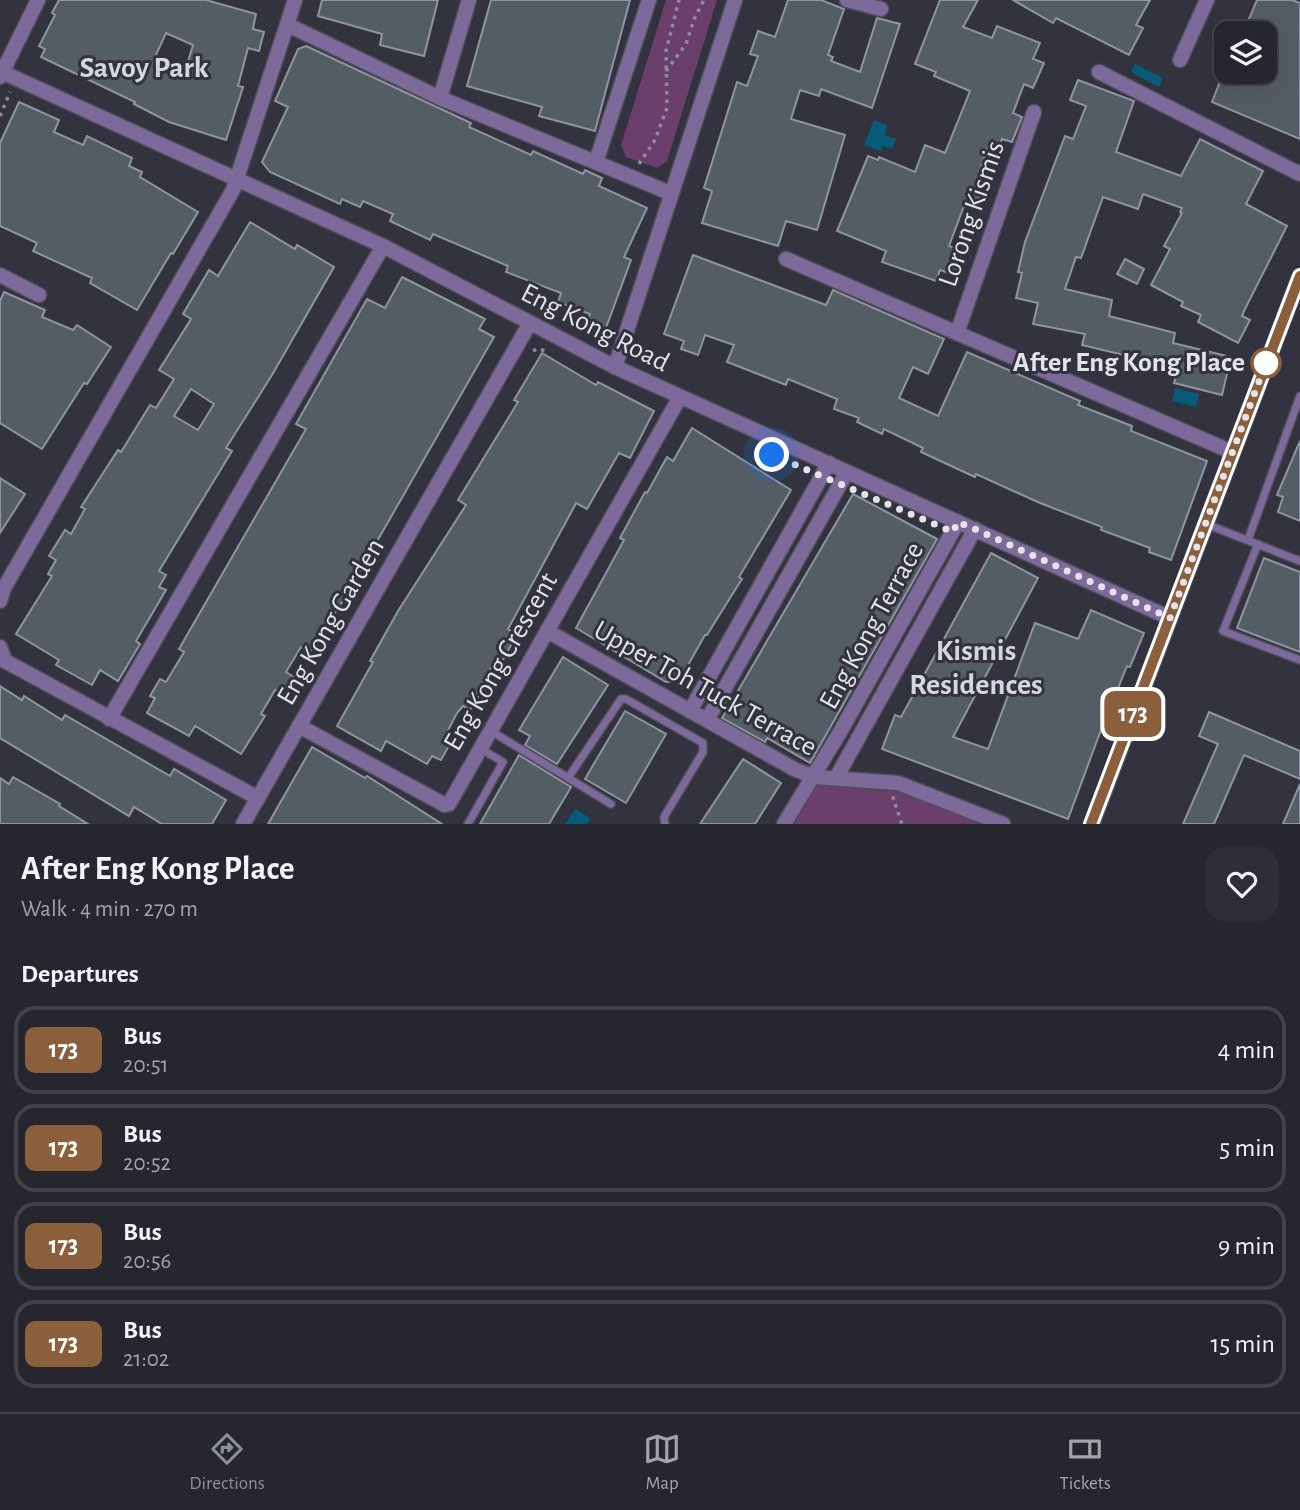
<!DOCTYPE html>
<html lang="en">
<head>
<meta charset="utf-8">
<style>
	body { margin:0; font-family:"Alegreya Sans",sans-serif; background:#2e2e36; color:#f1f3f6; height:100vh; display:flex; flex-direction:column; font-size:26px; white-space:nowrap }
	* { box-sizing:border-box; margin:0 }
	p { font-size:23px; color:#a4a5aa }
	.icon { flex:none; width:38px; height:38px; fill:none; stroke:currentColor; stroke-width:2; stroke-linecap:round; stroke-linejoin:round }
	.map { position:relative; height:824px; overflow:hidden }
	.side { display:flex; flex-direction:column; background:#26262e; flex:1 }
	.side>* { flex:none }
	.badge { padding:0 14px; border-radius:10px; font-size:24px; line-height:46px }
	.tools { position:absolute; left:1214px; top:21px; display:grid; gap:14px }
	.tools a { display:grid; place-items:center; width:63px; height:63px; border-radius:14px; background:#26262e; box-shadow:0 7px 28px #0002,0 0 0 2px #42434a; font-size:35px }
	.you { position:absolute; width:35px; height:35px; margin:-18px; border:5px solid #fff; border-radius:50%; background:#1a73e8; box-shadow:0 0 0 10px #1a73e833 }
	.map>.badge { position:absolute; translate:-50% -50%; box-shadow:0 0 0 4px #fff }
	h2 { padding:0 21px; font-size:26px; line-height:63px }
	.round { display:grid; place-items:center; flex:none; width:74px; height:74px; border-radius:21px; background:#2e2e36 }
	.summary { display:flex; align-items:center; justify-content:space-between; height:119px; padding:0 21px }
	h1 { font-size:33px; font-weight:700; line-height:52px }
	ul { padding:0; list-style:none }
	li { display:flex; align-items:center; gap:21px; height:88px; margin:0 14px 10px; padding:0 7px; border:4px solid #42434a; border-radius:21px }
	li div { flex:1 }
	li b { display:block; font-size:26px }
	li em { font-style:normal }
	li .badge { min-width:77px; font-weight:700; text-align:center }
	.menu { display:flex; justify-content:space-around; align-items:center; height:98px; border-top:2px solid #42434a; background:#26262e; font-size:19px; color:#a4a5aa }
	.menu a { display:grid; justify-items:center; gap:4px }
	.menu .on { color:#8c9099 }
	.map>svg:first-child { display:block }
	.green { fill:#6a3f6c }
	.water { fill:#075b7a }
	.building { fill:#545c66; stroke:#8d95a1; stroke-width:2; fill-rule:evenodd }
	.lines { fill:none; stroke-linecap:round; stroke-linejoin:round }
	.service-casing { stroke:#4e4f5a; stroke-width:10 }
	.minor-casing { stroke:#4e4f5a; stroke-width:17 }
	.path { stroke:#8c8d96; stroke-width:3.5; stroke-dasharray:3.5 5; stroke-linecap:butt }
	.service { stroke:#7d6a9b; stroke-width:7 }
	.minor { stroke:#7d6a9b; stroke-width:14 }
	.line-casing { stroke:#fff; stroke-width:16 }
	.line { stroke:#8b5e3c; stroke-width:10 }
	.walk { stroke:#e3e4eb; stroke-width:7; stroke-dasharray:0 12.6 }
	.stop-dot { fill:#fff; stroke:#8b5e3c; stroke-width:3.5 }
	.labels { text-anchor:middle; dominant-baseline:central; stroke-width:6; stroke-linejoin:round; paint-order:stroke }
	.street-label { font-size:28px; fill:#e3e4eb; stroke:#32333e }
	.stop-label { font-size:28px; font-weight:bold; fill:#e3e4eb; stroke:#32333e; text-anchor:end }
	.neighbourhood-label { font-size:30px; font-weight:bold; fill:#d4d6e4; stroke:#32333e }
</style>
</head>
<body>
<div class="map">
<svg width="1300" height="824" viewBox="0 0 1300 824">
	<rect width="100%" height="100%" fill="#32333e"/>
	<g class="green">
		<path d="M666,0H717L667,161L657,168L626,157L621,145Z"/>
		<path d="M813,777L891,783L1000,824H783Z"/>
	</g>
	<g class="water">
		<path d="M1135,64L1163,78L1159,87L1131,72Z"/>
		<path d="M874,120L887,125L884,135L896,139L892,149L883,146L881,151L864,145Z"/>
		<path d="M1175,388L1199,394L1196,407L1172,401Z"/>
		<path d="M575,809L590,818L587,824H565Z"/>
	</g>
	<g class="building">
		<path d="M59,0H206L256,14L253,29L264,32L259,51L248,48L238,86L243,87L226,140L169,122L134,104L135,102L41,57L45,49L39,46L55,15L52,13ZM166,33L193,45L185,71L155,57Z"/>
		<path d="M322,0H438L424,56L380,45L382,34L318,16Z"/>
		<path d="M491,0H630L595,131L539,116L542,107L467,86Z"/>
		<path d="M788,0H821L844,9L828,55L833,57L831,61L860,72L877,18L900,24L872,108L821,89L819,96L800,90L791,119L845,135L817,230L786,221L778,246L702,223L712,191L704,188L737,82L747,86L758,56L750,54L758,31L775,37Z"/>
		<path d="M940,0H978L963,27L992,38L997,26L1040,43L1033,59L1044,63L1033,88L1024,84L1013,113L1022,117L1012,142L1002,139L998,150L988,146L979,172L987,175L974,209L964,206L949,246L963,251L955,275L940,270L936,281L882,262L886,251L837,231L868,156L878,160L879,157L915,172L925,145L945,153L970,91L934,76L936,72L915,64Z"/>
		<path d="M1013,0H1150L1136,25L1143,28L1129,55L1056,18L1053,23Z"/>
		<path d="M1257,0H1292L1300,3V139L1212,102L1226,66L1227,72H1265V33H1243Z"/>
		<path d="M306,46L471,123L469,127L531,155L533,151L583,174L585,170L602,178L599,186L647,208L624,257L631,260L603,336L584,328L590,314L558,302L561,293L506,272L508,266L433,234L430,240L390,221L393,214L363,201L360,207L342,199L340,204L270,172L262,162L288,107L275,101L298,49Z"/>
		<path d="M1078,80L1134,101L1116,152L1181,176L1200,139L1263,171L1246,204L1287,226L1245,309L1242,316L1250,320L1238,343L1198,322L1201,315L1181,306L1183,302L1151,285L1170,249L1164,246L1182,213L1180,212L1182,208L1143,194L1138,209L1103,197L1081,258L1076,257L1065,289L1112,300L1109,316L1175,333L1173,343L1231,357L1222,395L1174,383L1178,368L1082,345L1085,334L1033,324L1038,303L1016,298L1022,273L1018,272L1025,242L1065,136L1073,139L1086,106L1070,100Z"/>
		<path d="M19,102L59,120L54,132L83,145L87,136L132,158L129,166L142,172L140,177L198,212L173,254L171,253L137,310L90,283L92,278L33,251L37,243L0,226V143Z"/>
		<path d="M250,222L295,249L297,245L334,267L272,375L226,448L232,451L159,571L166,575L159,587L166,590L136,641L140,644L118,681L100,670L92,685L56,665L59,660L16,634L52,576L48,574L56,560L49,556L65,530L71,534L85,509L81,507L118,450L121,452L150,405L156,408L174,379L159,370L191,319L183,314L209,270L218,276ZM191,389L214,404L198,430L174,416Z"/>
		<path d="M693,255L826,305L833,290L944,339L928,374L913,367L899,398L938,416L967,352L1080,401L1078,405L1132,426L1131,431L1207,461L1171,560L1149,552L1150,548L1101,530L1102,527L1040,503L976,474L975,477L921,452L923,448L884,429L882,434L857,422L859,418L834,409L837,399L788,379L786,385L727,362L734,345L705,335L698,355L681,349L684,341L664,334Z"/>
		<path d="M1125,259L1144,269L1137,284L1117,274Z"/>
		<path d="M402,277L485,319L479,329L494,337L344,599L310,652L301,647L286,672L297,679L286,697L275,690L261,714L265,716L241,754L195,726L189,736L147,713L155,698L150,696L160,679L166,682L184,652L179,649L306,429L296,424L367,299L385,308Z"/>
		<path d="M4,292L45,310L42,317L73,330L77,325L111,347L87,384L84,383L42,449L0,423V301Z"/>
		<path d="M542,353L596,385L598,382L654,411L630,458L619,453L587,509L576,503L574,507L508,629L511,631L506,639L512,643L502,662L496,659L475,696L478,697L470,710L463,706L457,713L444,738L451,742L441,760L432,756L427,764L386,741L381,751L337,726L373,662L370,661L398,611L466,505L458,500L518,402L514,400Z"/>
		<path d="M692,428L791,490L739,577L742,579L730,598L707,635H705L679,681L666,682L576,628L624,540L620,538L645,492L647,493L667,457L673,461Z"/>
		<path d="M1300,441V521L1278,512L1283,497L1277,495Z"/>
		<path d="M0,478L25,494L0,533Z"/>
		<path d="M853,494L937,539L810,763L767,738L765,742L722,718Z"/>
		<path d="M991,553L1038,578L953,737L988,749L1035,623L1078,639L1091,610L1144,633L1130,667L1127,666L1098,738L1068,819L882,749L895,715L901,717Z"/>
		<path d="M1264,558L1300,572V652L1237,628Z"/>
		<path d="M563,657L608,685L557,764L525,745L530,736L519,730Z"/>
		<path d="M0,686L22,700L24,696L62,720L65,715L170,776L174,769L226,800L212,824H162L134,807L129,816L0,738Z"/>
		<path d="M625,711L666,734L626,803L585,779Z"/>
		<path d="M1209,712L1300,751V779L1244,755L1214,824H1183L1218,744L1199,736Z"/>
		<path d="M312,747L365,778L367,776L442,824H268Z"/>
		<path d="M519,755L571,787L549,824H480Z"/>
		<path d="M743,759L781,783L755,824H700Z"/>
		<path d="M13,777L60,804L59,806L88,824H0V778L9,784Z"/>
		<path d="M1300,784V824H1283Z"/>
	</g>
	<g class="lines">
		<g class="service-casing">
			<g id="service">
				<path d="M1206,524L1300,561"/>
				<path d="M1248,540L1300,396"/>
				<path d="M1258,544L1223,631L1300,660"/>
				<path d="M491,731L611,804"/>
				<path d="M568,778L621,699H626L703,743V752L664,817L665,824"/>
				<path d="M468,824L503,762L481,749"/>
			</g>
		</g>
		<g class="minor-casing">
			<g id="minor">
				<path d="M847,0L881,9"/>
				<path d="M288,25L440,98L670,193"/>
				<path d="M1180,60L1207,0"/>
				<path d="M2,72L383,246L615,367L1170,618"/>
				<path d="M1099,72L1300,174"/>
				<path d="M0,77L38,0"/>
				<path d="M440,98L469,0"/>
				<path d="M596,162L649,0"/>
				<path d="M786,259L1232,452"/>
				<path d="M0,275L39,295"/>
				<path d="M957,333L1034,112"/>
				<path d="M615,367L735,0"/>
				<path d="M0,601L4,588L233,190L295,0"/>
				<path d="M547,631L796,770L815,777L898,783L1003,824"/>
				<path d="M0,647L5,661L258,798"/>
				<path d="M690,711L829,463"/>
				<path d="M109,719L383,246"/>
				<path d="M707,720L847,472"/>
				<path d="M299,726L445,805L449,804L680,397"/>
				<path d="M836,778L975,529"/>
				<path d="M243,824L530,323"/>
				<path d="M784,824L840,732L958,522"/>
				<path d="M1092,824L1300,276"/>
			</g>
		</g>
		<g class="path">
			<path d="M666,71L686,44L695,17L704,0"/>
			<path d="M0,116L10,92"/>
			<path d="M639,164L655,140L667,108L666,51L679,0"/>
			<path d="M533,351L537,349L548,351"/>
			<path d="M895,798H893L902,824"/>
		</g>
		<use href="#service" class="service"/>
		<use href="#minor" class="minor"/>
	</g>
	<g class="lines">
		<g class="line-casing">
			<path id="line" d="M1091,824L1300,276"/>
		</g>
		<use href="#line" class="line"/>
		<path class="walk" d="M772,455L953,532L958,522L975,529L1170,618L1266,363"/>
	</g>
	<circle class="stop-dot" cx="1266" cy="363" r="14"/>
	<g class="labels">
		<g class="street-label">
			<text transform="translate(972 214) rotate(-71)">Lorong Kismis</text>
			<text transform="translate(595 328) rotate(27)">Eng Kong Road</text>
			<text transform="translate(331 622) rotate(-60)">Eng Kong Garden</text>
			<text transform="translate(872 626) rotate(-61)">Eng Kong Terrace</text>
			<text transform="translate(501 662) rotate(-60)">Eng Kong Crescent</text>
			<text transform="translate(705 689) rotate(29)">Upper Toh Tuck Terrace</text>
		</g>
		<g class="stop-label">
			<text x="1245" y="363">After Eng Kong Place</text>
		</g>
		<g class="neighbourhood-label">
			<text x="144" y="68">Savoy Park</text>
			<text x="976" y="651">Kismis<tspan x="976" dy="34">Residences</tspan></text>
		</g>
	</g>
</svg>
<div class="tools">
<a><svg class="icon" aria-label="layers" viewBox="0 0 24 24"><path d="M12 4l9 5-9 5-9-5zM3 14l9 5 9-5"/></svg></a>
</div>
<div class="you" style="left:772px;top:455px"></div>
<b class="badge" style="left:1133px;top:714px;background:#8b5e3c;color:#fff">173</b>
</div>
<section class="side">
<div class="summary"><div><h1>After Eng Kong Place</h1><p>Walk · 4 min · 270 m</p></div><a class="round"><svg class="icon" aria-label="heart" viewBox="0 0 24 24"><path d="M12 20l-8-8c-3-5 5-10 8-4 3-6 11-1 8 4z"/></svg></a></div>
<h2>Departures</h2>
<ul>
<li><span class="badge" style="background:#8b5e3c;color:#fff">173</span><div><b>Bus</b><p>20:51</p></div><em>4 min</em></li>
<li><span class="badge" style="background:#8b5e3c;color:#fff">173</span><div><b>Bus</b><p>20:52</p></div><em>5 min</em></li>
<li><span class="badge" style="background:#8b5e3c;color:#fff">173</span><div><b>Bus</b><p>20:56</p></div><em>9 min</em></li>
<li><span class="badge" style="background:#8b5e3c;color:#fff">173</span><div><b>Bus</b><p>21:02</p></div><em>15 min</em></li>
</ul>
</section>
<nav class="menu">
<a class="on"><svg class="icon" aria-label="directions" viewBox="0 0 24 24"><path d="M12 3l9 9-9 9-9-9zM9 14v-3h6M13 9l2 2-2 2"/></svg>Directions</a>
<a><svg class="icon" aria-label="map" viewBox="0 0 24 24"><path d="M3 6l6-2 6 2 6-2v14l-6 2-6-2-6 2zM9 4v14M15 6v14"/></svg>Map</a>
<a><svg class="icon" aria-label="tickets" viewBox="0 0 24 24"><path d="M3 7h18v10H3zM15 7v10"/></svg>Tickets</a>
</nav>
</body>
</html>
